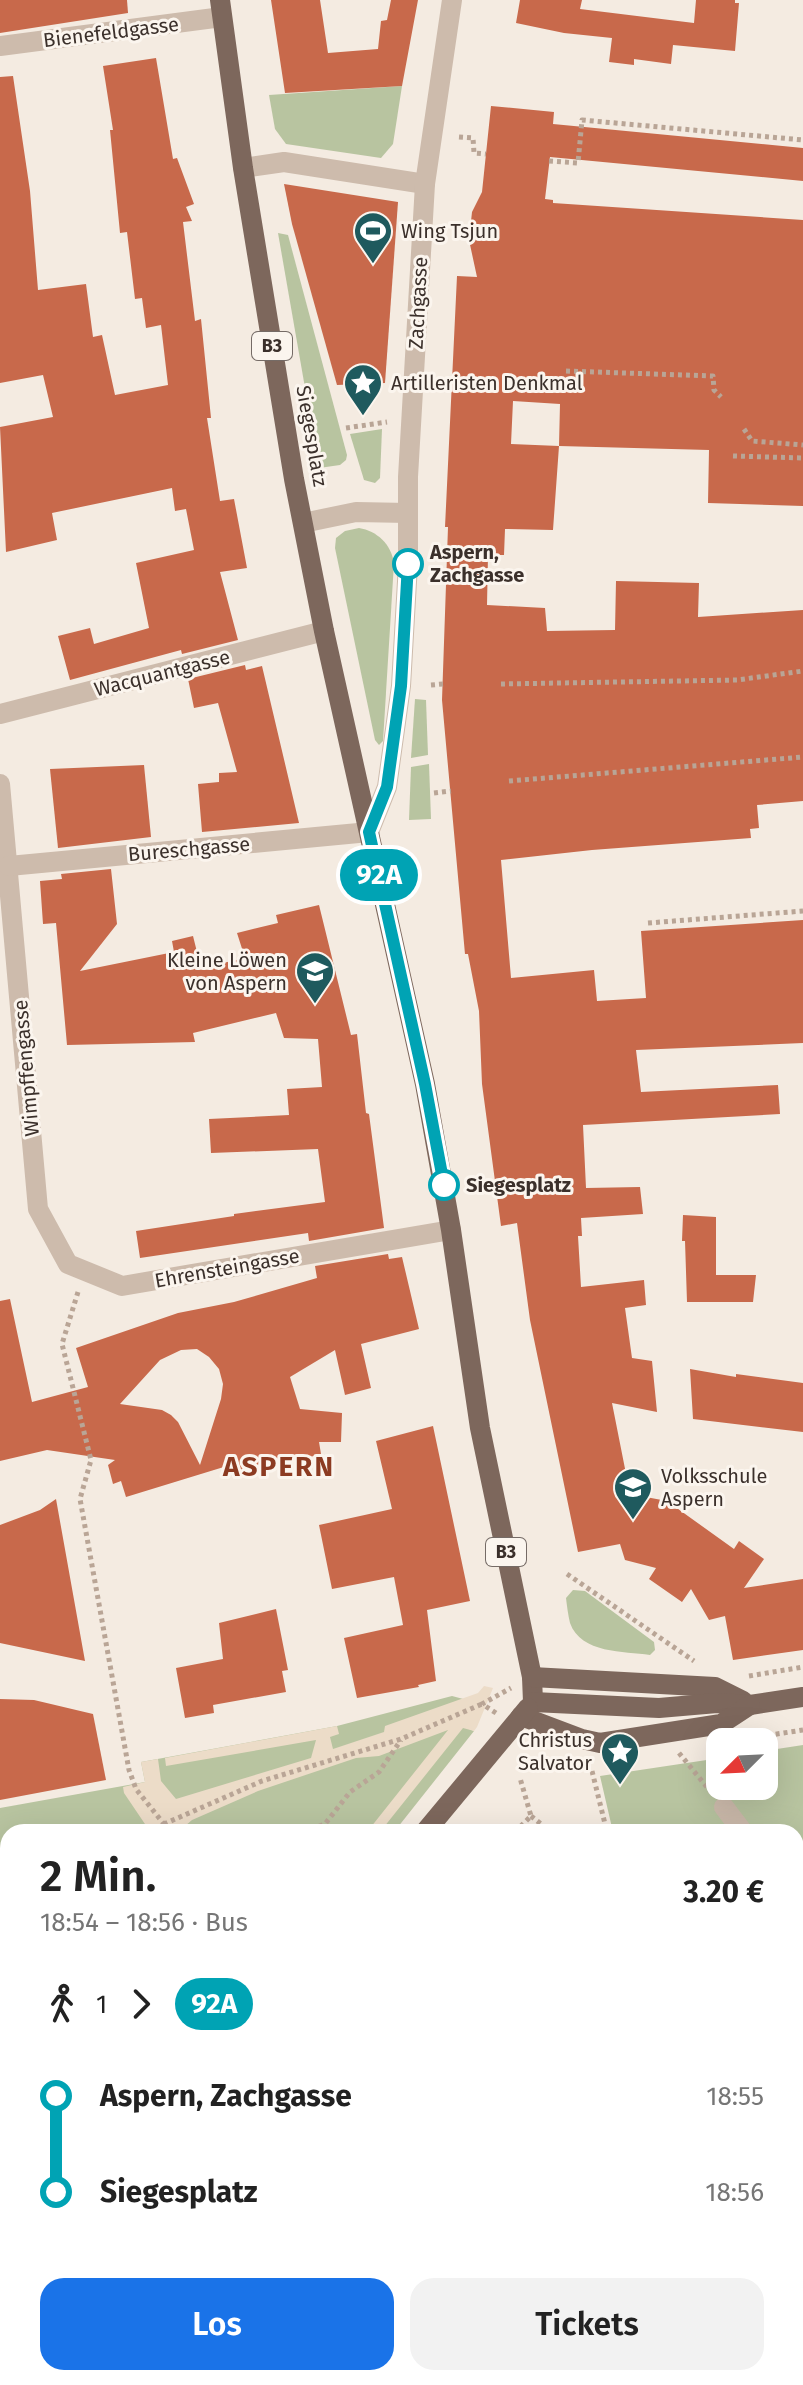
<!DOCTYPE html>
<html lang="de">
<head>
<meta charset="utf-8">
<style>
	body { margin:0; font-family:"Fira Sans",sans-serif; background:#f2f2f2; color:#222; height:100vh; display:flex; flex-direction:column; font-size:30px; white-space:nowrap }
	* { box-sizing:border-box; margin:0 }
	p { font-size:26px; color:#767676 }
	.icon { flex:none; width:44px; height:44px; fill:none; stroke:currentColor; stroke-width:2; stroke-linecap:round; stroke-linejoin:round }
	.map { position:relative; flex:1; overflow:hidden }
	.sheet { position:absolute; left:0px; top:1824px; width:804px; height:562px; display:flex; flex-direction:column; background:#fff; border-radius:24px 24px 0 0; box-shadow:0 8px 32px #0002 }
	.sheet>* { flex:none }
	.badge { padding:0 16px; border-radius:26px; font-size:28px; line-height:52px }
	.needle { width:52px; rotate:246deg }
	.fabs { position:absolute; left:706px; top:1728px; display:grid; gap:16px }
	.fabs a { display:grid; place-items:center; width:72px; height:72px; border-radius:16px; background:#fff; box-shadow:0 8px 32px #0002; font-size:40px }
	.map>.badge { position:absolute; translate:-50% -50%; box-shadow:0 0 0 4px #fff }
	.legs { display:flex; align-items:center; gap:12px; height:88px; padding:0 40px; font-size:26px }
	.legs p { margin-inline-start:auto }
	.summary { display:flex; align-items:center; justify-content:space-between; height:136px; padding:0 40px }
	h1 { font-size:44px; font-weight:600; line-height:60px }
	.button { display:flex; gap:16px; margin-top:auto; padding:16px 40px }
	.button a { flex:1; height:92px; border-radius:24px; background:#1a73e8; color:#fff; font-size:32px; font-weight:600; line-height:92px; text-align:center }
	.button a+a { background:#f2f2f2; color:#222 }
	ul { padding:0 40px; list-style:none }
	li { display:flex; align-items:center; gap:28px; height:96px; font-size:30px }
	li i { display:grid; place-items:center; width:12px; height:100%; margin:0 10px; background:currentColor }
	li i::after { content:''; width:20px; height:20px; margin:-10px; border:6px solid; border-radius:50%; background:#fff }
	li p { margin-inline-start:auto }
	li:first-child i { background:linear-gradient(#0000 50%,currentColor 0) }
	li:last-child i { background:linear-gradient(currentColor 50%,#0000 0) }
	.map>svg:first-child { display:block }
	.green { fill:#b8c4a0 }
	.plaza { fill:#ecdcc8 }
	.building { fill:#c8694b; fill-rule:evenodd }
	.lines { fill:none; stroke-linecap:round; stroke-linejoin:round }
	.path { stroke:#b9a596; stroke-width:5; stroke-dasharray:4 4; stroke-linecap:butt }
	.minor { stroke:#cdbbac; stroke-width:20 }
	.major { stroke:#7d675c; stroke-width:20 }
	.line-1-casing { stroke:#fff; stroke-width:18 }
	.line-1 { stroke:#00a3b4; stroke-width:12 }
	.stop-1-dot { fill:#fff; stroke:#00a3b4; stroke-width:4 }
	.labels { text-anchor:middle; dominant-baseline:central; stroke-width:6; stroke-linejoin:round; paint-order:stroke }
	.shield { fill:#fbf5ee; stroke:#756b66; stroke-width:2 }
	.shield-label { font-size:18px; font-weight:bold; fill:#3b302b }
	.street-label { font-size:20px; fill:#3b302b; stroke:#fbf5ee }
	.poi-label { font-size:20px; fill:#3b302b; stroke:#fbf5ee; text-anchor:start }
	.stop-label { font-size:20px; font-weight:bold; fill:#3b302b; stroke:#fbf5ee; text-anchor:start }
	.district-label { font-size:28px; font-weight:bold; letter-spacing:2px; fill:#8c3b22; stroke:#fbf5ee }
</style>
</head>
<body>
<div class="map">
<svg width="803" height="2385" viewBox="0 0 803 2385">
	<rect width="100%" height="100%" fill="#f4ebe1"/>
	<g class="green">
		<path d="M402,86L393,144L381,158L286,144L275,129L269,95Z"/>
		<path d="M278,233L288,235L347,455L346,460L340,465L319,468Z"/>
		<path d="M382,429L380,478L375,483L364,480L350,434Z"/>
		<path d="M359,528C377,531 391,544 394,563L383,741L379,745L375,740L335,548L336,538L345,531Z"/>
		<path d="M415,699L426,700L428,755L411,758Z"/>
		<path d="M429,764L431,819L409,820L411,767Z"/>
		<path d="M573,1590L585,1591L654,1642L655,1650L650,1655C624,1651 581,1654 570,1623C568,1615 567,1606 566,1598Z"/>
		<path d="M452,1696L482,1704L464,1727L474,1731L394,1832H8V2072L0,2074V1808L145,1782L141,1762L337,1726Z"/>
		<path d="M803,1745V2030L796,2031V1832H613L600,1776L720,1758V1786H764V1751Z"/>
	</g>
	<path class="plaza" d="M484,1686L493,1688L477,1727L474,1731L463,1728L380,1832H367L448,1730L379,1756L356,1758L258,1791L192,1820L178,1832H139L147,1827L124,1793L123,1787L145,1782L141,1762L158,1759L161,1781L176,1799L311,1758L316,1740L166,1766L165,1758L337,1726L339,1734L330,1737L333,1749L384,1732L385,1726L478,1693Z"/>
	<g class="building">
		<path d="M0,0H127L128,13L0,33Z"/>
		<path d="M271,0H320L328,53L378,49L381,21L387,20L391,0H418L402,86L285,93Z"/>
		<path d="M520,0H582L580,9L694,23L696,0H735V3H739L735,51L673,45L671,64L634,59V65L609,62L612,38L564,33L516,23Z"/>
		<path d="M156,58L173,159L177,158L194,204L186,207L192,221L183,222L195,321L201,319L211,418H207L220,501L234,499L247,568L220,572L238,640L182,654L181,650L70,680L58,636L90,628L94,644L149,628L136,563L194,550L186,509L175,511L172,488L52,513L57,540L6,552L0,427L53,417L43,375L0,383V77L13,76L30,191L38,290L86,284L93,337L102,335L115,395L168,385L161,325L146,328L142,298L135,299L127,232L120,233L110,130H113L103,66Z"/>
		<path d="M491,106L554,112L553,124L803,148V181L550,157L545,199L553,200V203L803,220V506L708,503L709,450L559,446L560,404L513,401L511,444L559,446L553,530L505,529L504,555H488L487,605L545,608L547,631L615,630L616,581L699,583L698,617L803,610V801L757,805L759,828L750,829L751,838L592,850L501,860L511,978L594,970L597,1001L646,998L641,931L803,920V1043L636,1050L641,1092L778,1085L780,1114L583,1125L586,1188L640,1187L643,1214L581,1218L582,1236H578L581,1287L644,1280L646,1305L625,1308L632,1358L652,1361L657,1412L612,1403L630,1494L667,1501L734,1549L739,1541L764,1559L744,1588L803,1579V1650L733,1660L725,1616L709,1620L691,1589L682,1602L649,1579L656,1568L625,1560L620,1544L578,1552L530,1320L517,1223L501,1226L482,1084L479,1011L468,954H465L442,700L448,527H445L457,276L477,277L469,240L472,212L482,192Z"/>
		<path d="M284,184L398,202L385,383L337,385L292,224Z"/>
		<path d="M245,665L246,670L262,666L299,823L202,832L198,784L219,782V773L237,772L218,703L194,708L188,679Z"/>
		<path d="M144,765L151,837L58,848L50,769Z"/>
		<path d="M111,869L117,924L80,971L174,952L172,941L193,936L201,968L245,958L237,933L278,923L276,915L319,905L351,1035L357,1034L366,1113L369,1114L384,1228L309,1241L308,1233L140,1258L136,1231L234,1216V1214L325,1202L318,1149L211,1153L209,1119L289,1115L287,1089L322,1087L318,1039L284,1038L276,1013L193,1033L195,1042L67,1045L56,923L43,924L40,881L62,879L61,874Z"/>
		<path d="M683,1215L716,1217V1275H756L753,1302H687L685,1241H682Z"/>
		<path d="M388,1254L389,1259L402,1257L419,1329L361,1344L371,1388L345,1395L335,1350L290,1377L300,1409L342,1413L341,1442H319L321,1454L280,1465L279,1458L229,1474L227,1466L126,1497L121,1481L113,1484L108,1465L115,1460L47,1450L0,1461V1301L10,1299L32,1402L88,1387L76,1348L178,1313L234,1302L317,1278L315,1266ZM197,1349L209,1357L219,1369L223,1384L221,1399L200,1465L178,1422L171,1415L162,1410L120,1404L160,1360L181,1350Z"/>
		<path d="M690,1369L736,1377V1374L803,1383V1432L693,1419Z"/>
		<path d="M433,1426L470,1601L427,1610L436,1681L418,1685L419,1687L357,1698L344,1638L403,1625L394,1577L332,1589L319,1525L392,1509L376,1441Z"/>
		<path d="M56,1499L85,1661L0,1643V1525L40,1510Z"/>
		<path d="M276,1609L288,1670L282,1671L286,1692L213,1705L214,1713L185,1718L176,1668L223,1659L219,1623Z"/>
		<path d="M0,1699L34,1700L93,1714L106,1780L0,1800Z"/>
	</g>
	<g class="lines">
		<g class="path">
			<path d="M459,137L473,138L474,153L486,154"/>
			<path d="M549,161L578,163L582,120L803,140"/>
			<path d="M566,371L713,376L714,390L721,397"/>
			<path d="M346,428L387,422"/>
			<path d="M744,429L752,441L803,445"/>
			<path d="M733,456L803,458"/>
			<path d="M501,684L737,680L803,671"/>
			<path d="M431,685L443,684"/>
			<path d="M509,781L803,757"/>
			<path d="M434,793L451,791"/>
			<path d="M648,923L803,911"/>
			<path d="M78,1292L62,1344L91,1460L80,1499L129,1770L136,1789L164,1824L150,1832"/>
			<path d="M567,1574L694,1661"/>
			<path d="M749,1676L803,1667"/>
			<path d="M496,1713L482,1704L511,1688"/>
			<path d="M744,1739L803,1730"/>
			<path d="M679,1753L711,1792"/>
			<path d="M592,1771L607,1832"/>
			<path d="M531,1816L551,1832"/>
			<path d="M166,1832L164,1824L262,1781L401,1739L482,1704"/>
			<path d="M304,1832L325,1824L350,1792L379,1772L401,1740"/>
			<path d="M515,1832L531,1816L520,1778"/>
			<path d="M0,1903L8,1901"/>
		</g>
		<g class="minor">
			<path d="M0,46L222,17"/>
			<path d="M243,168L284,162L425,184"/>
			<path d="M303,523L356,512L408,513"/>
			<path d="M0,714L324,631"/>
			<path d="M0,784L38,1209L68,1264L122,1286L451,1230"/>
			<path d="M9,866L369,832L387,787L401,686L408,564V477L425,184L452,0"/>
			<path d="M724,1807L743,1832"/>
			<path d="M796,1899L803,1908"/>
			<path d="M0,2102L8,2100"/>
			<path d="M535,2385L536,2378"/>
		</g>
		<g class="major">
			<path d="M220,0L243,168L294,479L324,631L425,1084L451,1230L480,1428L532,1677L533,1702"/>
			<path d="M532,1677L715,1687L743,1701"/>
			<path d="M533,1702L659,1708L717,1703L750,1705L803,1697"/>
			<path d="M521,1716L582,1739L600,1743L721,1724L750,1705"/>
			<path d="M425,1832L528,1708"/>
			<path d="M153,2385L156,2378"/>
		</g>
	</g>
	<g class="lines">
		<g class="line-1-casing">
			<path id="line-1" d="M408,564L401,686L387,787L369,832L425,1084L444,1185"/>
		</g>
		<use href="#line-1" class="line-1"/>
	</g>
	<defs>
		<g id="stadium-pin" transform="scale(2)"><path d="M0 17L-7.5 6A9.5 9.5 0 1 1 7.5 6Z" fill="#1f5a5e" stroke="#fbf5ee"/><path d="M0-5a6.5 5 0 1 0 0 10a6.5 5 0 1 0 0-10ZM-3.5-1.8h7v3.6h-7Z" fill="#fff"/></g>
		<g id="sight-pin" transform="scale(2)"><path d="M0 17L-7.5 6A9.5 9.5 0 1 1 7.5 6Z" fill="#1f5a5e" stroke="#fbf5ee"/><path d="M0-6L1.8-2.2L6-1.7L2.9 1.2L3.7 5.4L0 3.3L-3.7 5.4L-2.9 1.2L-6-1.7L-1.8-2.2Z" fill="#fff"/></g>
		<g id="school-pin" transform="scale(2)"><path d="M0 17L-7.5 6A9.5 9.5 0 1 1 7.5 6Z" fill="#1f5a5e" stroke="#fbf5ee"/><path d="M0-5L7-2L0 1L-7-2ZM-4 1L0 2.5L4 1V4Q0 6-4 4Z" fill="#fff"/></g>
	</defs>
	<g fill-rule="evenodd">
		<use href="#stadium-pin" x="373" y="231"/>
		<use href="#sight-pin" x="363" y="383"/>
		<use href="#school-pin" x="315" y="971"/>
		<use href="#school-pin" x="633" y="1487"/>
		<use href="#sight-pin" x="620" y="1752"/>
	</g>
	<g class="stop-1-dot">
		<circle cx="408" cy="564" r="14"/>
		<circle cx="444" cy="1185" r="14"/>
	</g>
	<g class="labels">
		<g class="shield">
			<rect x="252" y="332" width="40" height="28" rx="6"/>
			<rect x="486" y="1538" width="40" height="28" rx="6"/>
		</g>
		<g class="shield-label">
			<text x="272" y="346">B3</text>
			<text x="506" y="1552">B3</text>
		</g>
		<g class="street-label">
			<text transform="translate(111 32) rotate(-7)">Bienefeldgasse</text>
			<text transform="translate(418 303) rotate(-87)">Zachgasse</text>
			<text transform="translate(312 436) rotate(80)">Siegesplatz</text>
			<text transform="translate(162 673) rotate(-14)">Wacquantgasse</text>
			<text transform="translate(189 849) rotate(-5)">Bureschgasse</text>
			<text transform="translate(26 1068) rotate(-95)">Wimpffengasse</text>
			<text transform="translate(227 1268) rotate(-10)">Ehrensteingasse</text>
		</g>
		<g class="poi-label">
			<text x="401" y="231">Wing Tsjun</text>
			<text x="391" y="383">Artilleristen Denkmal</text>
			<text x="287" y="960" text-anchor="end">Kleine Löwen<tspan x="287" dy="23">von Aspern</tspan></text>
			<text x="661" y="1476">Volksschule<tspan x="661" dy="23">Aspern</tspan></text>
			<text x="592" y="1740" text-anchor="end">Christus<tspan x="592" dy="23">Salvator</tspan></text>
		</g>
		<g class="stop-label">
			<text x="430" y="552">Aspern,<tspan x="430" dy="23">Zachgasse</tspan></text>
			<text x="466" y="1185">Siegesplatz</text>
		</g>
		<g class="district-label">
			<text x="279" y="1466">ASPERN</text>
		</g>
	</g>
</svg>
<div class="fabs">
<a><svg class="needle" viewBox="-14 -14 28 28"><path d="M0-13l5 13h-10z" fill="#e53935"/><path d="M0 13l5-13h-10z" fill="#767676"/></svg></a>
</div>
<b class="badge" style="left:379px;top:875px;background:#00a3b4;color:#fff">92A</b>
<section class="sheet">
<div class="summary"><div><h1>2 Min.</h1><p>18:54 – 18:56 · Bus</p></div><b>3.20 €</b></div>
<div class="legs"><svg class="icon" aria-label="walk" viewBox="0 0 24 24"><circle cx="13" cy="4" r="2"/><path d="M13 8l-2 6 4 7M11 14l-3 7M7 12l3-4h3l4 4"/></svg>1<svg class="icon" aria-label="forward" viewBox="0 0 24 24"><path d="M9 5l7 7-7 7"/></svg><b class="badge" style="background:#00a3b4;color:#fff">92A</b></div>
<ul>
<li><i style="color:#00a3b4"></i><b>Aspern, Zachgasse</b><p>18:55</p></li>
<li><i style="color:#00a3b4"></i><b>Siegesplatz</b><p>18:56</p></li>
</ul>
<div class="button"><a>Los</a><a>Tickets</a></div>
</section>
</div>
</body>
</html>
